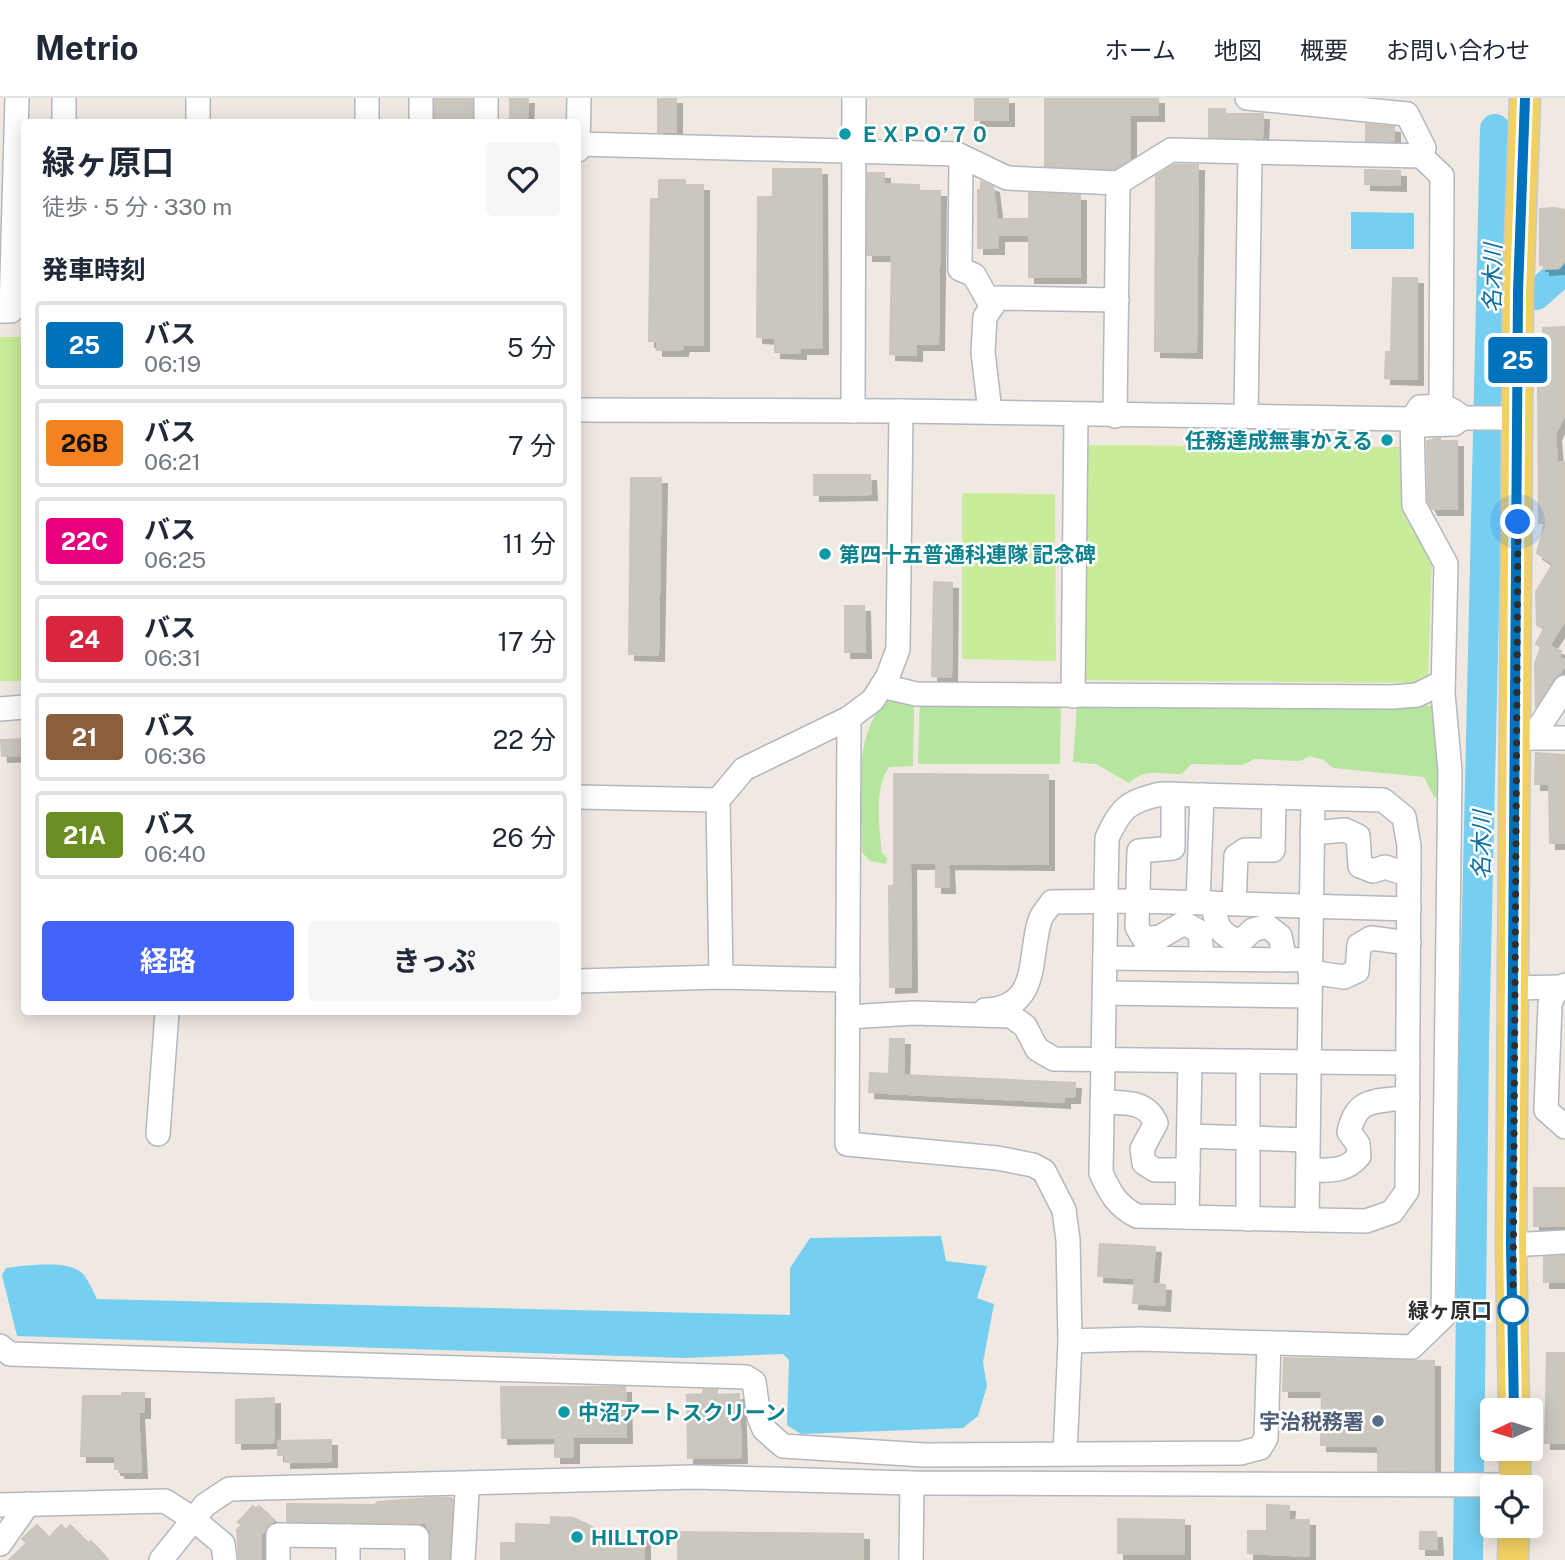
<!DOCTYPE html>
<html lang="ja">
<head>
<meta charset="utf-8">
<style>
	body { margin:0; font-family:"Public Sans","Noto Sans JP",sans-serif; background:#f6f6f7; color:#1f2937; height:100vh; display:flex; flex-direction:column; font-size:26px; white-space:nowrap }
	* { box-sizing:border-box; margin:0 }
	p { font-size:23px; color:#747a83 }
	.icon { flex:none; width:38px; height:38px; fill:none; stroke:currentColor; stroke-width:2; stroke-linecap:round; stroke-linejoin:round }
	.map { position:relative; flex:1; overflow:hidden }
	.sheet { position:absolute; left:21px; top:21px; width:560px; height:896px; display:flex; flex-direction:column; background:#fff; border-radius:7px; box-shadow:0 4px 18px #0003 }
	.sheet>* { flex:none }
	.badge { padding:0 14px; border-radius:5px; font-size:24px; line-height:46px }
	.needle { width:46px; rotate:266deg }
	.buttons { position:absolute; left:1480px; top:1300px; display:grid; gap:14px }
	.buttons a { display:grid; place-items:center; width:63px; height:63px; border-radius:7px; background:#fff; box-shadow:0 4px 18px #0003; font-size:35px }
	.you { position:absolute; width:35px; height:35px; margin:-18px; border:5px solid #fff; border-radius:50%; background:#1a73e8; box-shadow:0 0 0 10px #1a73e833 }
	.map>.badge { position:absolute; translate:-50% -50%; box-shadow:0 0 0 4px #fff }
	h2 { padding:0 21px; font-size:26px; line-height:63px }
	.round { display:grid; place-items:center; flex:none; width:74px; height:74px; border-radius:7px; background:#f6f6f7 }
	.headline { display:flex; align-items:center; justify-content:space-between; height:119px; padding:0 21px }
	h1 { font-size:33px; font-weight:700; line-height:52px }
	.cta { display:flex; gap:14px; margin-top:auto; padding:14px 21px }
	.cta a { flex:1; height:80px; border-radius:7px; background:#4264fb; color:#fff; font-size:28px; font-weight:700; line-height:80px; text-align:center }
	.cta a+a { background:#f6f6f7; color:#1f2937 }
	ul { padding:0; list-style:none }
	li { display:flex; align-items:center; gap:21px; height:88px; margin:0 14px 10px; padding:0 7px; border:4px solid #e0e1e3; border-radius:7px }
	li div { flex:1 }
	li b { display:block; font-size:26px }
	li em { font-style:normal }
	li .badge { min-width:77px; font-weight:700; text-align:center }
	header { display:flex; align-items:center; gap:42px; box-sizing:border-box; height:98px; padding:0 35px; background:#fff; border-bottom:2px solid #e0e1e3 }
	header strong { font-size:33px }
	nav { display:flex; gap:38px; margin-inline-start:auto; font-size:24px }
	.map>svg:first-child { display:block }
	.green { fill:#b6e59e }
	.pitch { fill:#c9ec9a }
	.water { fill:#75cff0 }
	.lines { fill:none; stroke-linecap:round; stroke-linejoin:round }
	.river { stroke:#75cff0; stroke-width:30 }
	.building { fill:#cbc7bf; stroke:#cbc5ba; stroke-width:2; filter:url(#shadow) }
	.minor-casing { stroke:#b4b7c1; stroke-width:26 }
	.major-casing { stroke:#c9c9c9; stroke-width:33 }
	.minor { stroke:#fff; stroke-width:23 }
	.major { stroke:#f2d163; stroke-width:30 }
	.line-casing { stroke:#fff; stroke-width:16 }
	.line { stroke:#0072bc; stroke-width:10 }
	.walk { stroke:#2e2e2e; stroke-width:7; stroke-dasharray:0 12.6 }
	.culture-dot { fill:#0f9aa8; stroke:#fff; stroke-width:2.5 }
	.stop-dot { fill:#fff; stroke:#0072bc; stroke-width:3.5 }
	.service-dot { fill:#5c6f8a; stroke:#fff; stroke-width:2.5 }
	.labels { text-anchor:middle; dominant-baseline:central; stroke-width:5; stroke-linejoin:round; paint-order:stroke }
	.culture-label { font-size:21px; font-weight:bold; fill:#0d838f; stroke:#fff; text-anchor:start }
	.stop-label { font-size:21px; font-weight:bold; fill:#2e2e2e; stroke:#fff; text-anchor:end }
	.service-label { font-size:21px; font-weight:bold; fill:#4e5e75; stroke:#fff; text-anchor:end }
	.water-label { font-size:23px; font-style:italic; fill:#0d6fa3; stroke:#fff }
</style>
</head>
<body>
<header>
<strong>Metrio</strong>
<nav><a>ホーム</a><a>地図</a><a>概要</a><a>お問い合わせ</a></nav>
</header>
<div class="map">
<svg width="1565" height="1462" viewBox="0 0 1565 1462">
	<defs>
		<filter id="shadow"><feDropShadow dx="6" dy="6" stdDeviation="0" flood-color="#0004"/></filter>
	</defs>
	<rect width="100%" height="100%" fill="#efe9e1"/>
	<g class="green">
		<path d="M889,599L914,607L913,668L889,669C874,690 879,729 882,755L887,760L886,766L870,763L862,754C862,703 850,638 889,599Z"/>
		<path d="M920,600L1061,602L1060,666H918Z"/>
		<path d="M1077,606L1438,608L1442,700L1434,699L1424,679L1333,670L1324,662L1310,658L1300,663L1255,661L1242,667L1191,666L1182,676C1160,677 1148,669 1129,685L1096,666L1073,664Z"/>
	</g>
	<g class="pitch">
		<rect x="0" y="239" width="24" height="344"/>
		<path d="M1081,347L1405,349V418L1432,461L1428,585L1080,582Z"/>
		<path d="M962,395L1055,396L1056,563L962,561Z"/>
	</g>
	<g class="water">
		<path d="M1351,114L1414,115V151H1351Z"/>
		<path d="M941,1138L946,1163L987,1168L977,1200L994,1206L983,1264L987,1288L978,1318L963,1330L801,1336L787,1327L789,1262L783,1256L684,1260L17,1238L2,1177L6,1170C24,1168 69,1161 83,1176C89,1183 93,1193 97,1201L790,1217V1170L810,1140Z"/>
	</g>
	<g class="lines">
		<g class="river">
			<path d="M1536,197L1565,171"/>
			<path d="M1468,1462L1474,947L1495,31"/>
		</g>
	</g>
	<g class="building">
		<path d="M435,0H472L471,24H435Z"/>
		<path d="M510,0H528L527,24H510Z"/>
		<rect x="658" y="0" width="18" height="34"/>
		<rect x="975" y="0" width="33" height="22"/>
		<path d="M1045,0H1158V17H1130V61L1114,71L1045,68Z"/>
		<path d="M1209,11H1225V16H1263L1262,40L1209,39Z"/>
		<path d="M1366,26L1394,29V43H1366Z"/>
		<path d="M1174,67H1198L1196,254L1155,253L1156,78Z"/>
		<path d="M773,71H821L822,250H800V255L775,254V240L757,239L758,99H773Z"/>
		<path d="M1365,72L1400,73V87L1365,86Z"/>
		<path d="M868,75H884V86L919,87V93H940L938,246H916V257L890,256L892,157H867Z"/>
		<path d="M659,82H685V87H703V247H683L682,252H657V243H649L651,101H659Z"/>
		<path d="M981,84L993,89L997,121H1029V95L1080,97V179H1029V137H998V150H978V92H981Z"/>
		<path d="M1555,110L1565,112V163L1559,170L1544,171V167H1540V111Z"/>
		<path d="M1393,180H1417V281L1385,280L1386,254H1391Z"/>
		<path d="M1565,229V316L1555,336L1557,364H1564L1565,369V522L1549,548L1561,553L1559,560L1565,562V567L1536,608L1535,566L1541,549L1536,546L1544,531L1537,527L1536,494L1553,466L1537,455L1545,425H1539L1538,285H1543V230Z"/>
		<path d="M1440,340V343H1457V411H1432L1428,403L1427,343Z"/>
		<path d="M814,377H870L871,396L814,397Z"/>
		<path d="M631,380H661L658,557L629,556Z"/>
		<path d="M934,484L952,485L951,579L932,578Z"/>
		<path d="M845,508H864L865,554H845Z"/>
		<path d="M24,641V657L2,658L1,642Z"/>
		<path d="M1536,655L1565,657V745H1550L1549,686H1535Z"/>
		<path d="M894,676L1048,677V766L948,765L949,789H936V765H910L911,888L890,889L889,788H894Z"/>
		<path d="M890,941H904L903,977L1075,985L1074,999H1064V1004L869,994L870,975L889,976Z"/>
		<rect x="1534" y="1090" width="31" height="38"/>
		<path d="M1100,1146L1155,1149L1152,1186L1165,1187L1164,1207L1133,1205L1135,1180L1098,1178Z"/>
		<path d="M1565,1158V1184H1544V1159Z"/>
		<path d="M1547,1255H1565V1345H1545Z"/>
		<path d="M1284,1260L1434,1263V1373H1378V1348L1321,1347L1322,1293H1283Z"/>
		<path d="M501,1289H625L626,1339H573V1359H555V1339L502,1340Z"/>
		<path d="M703,1292H717V1297L739,1296L741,1359L688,1360L687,1297L703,1296Z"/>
		<path d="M122,1295H144V1314H138L141,1374H119L120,1371H115V1358H81L83,1298H122Z"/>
		<path d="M274,1300V1344L236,1345V1302Z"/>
		<path d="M331,1342V1363L285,1364V1357H278V1343Z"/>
		<path d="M429,1400H451L453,1402L449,1462H431V1438L426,1425L287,1423V1406L375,1407L378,1404Z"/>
		<path d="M1267,1407L1289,1408L1288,1422H1309V1458L1248,1455V1433H1267Z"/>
		<path d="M253,1408L256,1411L259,1408L274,1422L261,1436V1462H239L237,1432L242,1427L238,1424Z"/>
		<path d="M551,1419L573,1420L593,1429L614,1450H634L644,1432V1462H501V1445H516V1426L551,1427Z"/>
		<path d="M1118,1421L1184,1422V1456L1118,1455Z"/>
		<path d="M37,1427L49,1440L61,1427L66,1432L70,1427L88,1445L91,1443L107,1462H9L27,1445L22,1441Z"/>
		<path d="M678,1434L863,1436V1462H678Z"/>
		<path d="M1420,1434H1436L1437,1451H1420Z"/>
	</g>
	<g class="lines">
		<g class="minor-casing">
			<g id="minor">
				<path d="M64,0V24"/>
				<path d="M1247,0L1407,16L1424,50L1421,58"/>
				<path d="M198,24V0"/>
				<path d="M367,24V0"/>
				<path d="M421,24V0"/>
				<path d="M486,24V0"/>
				<path d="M578,46L957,56L1007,80L1118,85L1171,52L1421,58L1442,78L1441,309"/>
				<path d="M578,52L579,0"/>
				<path d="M961,58L960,171L974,177L992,209"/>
				<path d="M0,213H11L17,0"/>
				<path d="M578,312L901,313L1412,321L1419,327L1454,326L1462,320H1519"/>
				<path d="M853,313L854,0"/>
				<path d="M990,314L983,254L985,219L997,200L1117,202"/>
				<path d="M1115,318L1118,85"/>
				<path d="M1246,318L1250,54"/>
				<path d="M882,588L916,596L1392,599L1417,597L1443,584"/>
				<path d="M1073,598L1076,317"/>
				<path d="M0,611L24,609"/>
				<path d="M849,620L847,1046L997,1060L1033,1067L1044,1073L1064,1112L1068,1142L1070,1243L1065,1356"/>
				<path d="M1522,640H1565"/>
				<path d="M1532,640L1565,589"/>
				<path d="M1161,696L1383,702L1404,719L1409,748L1407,1093L1392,1114L1366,1123L1137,1118C1117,1108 1110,1095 1101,1075L1107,740C1121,710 1128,703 1161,696Z"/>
				<path d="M1173,696V750L1139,753L1137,829L1144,841L1160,839L1184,825L1200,834L1202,861"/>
				<path d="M578,699L718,702"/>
				<path d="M1312,735L1345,732L1358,738L1360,768L1373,773L1385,769L1409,777"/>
				<path d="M1198,804L1202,697"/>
				<path d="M1213,805C1216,826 1218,838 1241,843L1253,832L1267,828L1280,838L1285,862"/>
				<path d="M1234,805L1236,758L1245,752H1273L1274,699"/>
				<path d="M1105,860L1310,862"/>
				<path d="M1310,874L1344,879L1357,873L1359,847L1371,840L1409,845"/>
				<path d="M721,879L718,702L744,671L849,620L873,602L888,578L898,551L901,313"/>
				<path d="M578,883L721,879L848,882"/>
				<path d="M1565,887L1554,896L1550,906L1546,1012L1565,1029"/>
				<path d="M1514,890L1562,889"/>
				<path d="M1105,895L1310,898"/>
				<path d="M985,912C1041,910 1028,859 1040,822C1042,816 1048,810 1052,804L1137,803L1409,811"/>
				<path d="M848,919L914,915L1011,918L1025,928L1037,951L1054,961L1408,965"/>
				<path d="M1248,963V1121"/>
				<path d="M1102,1004C1125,1005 1146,1002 1156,1025L1142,1051L1144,1065L1155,1072H1188"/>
				<path d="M158,1036L167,914"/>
				<path d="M1189,1038L1308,1042"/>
				<path d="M1308,1072C1328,1072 1345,1075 1359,1058L1358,1046L1349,1034C1357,997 1377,1005 1408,999"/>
				<path d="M1187,1119L1190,963"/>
				<path d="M1307,1122L1313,700"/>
				<path d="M1511,1147L1565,1144"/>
				<path d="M1070,1243L1140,1241L1412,1249L1443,1219L1450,673L1443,595L1446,466L1414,407L1412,321L1420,309C1437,309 1450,306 1462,320"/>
				<path d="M0,1248L10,1256L746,1279L754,1284L759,1319L764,1331L783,1348L924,1357L1241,1355L1260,1350L1266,1340L1269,1245"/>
				<path d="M0,1407L165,1403L193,1421L223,1446L225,1462"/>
				<path d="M0,1446L28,1406"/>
				<path d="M161,1462L205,1407L229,1391L694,1379L912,1385L1515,1387"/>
				<path d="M278,1462V1437L417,1439V1462"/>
				<path d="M348,1462V1438"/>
				<path d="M463,1462L467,1395"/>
				<path d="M911,1462L912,1385"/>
			</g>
		</g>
		<g class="major-casing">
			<g id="major">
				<path d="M1514,1312L1511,1147L1518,194L1525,0"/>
				<path d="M1515,1351V1390"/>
				<path d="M1513,1462L1514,1428"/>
			</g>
		</g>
		<use href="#minor" class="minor"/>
		<use href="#major" class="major"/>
	</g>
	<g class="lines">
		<g class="line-casing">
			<path id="line" d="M1514,1312L1511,1147L1518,194L1525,0"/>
		</g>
		<use href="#line" class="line"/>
		<path class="walk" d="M1513,1212L1518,424"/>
	</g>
	<g class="culture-dot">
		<circle cx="845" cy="36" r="7"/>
		<circle cx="1387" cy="342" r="7"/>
		<circle cx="825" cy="456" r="7"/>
		<circle cx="564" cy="1314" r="7"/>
		<circle cx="577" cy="1439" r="7"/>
	</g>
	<circle class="stop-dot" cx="1513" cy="1212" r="14"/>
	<circle class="service-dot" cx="1378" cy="1323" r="7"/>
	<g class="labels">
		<g class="culture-label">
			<text x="859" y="36">ＥＸＰＯ’７０</text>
			<text x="1373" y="342" text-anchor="end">任務達成無事かえる</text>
			<text x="839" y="456">第四十五普通科連隊 記念碑</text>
			<text x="578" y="1314">中沼アートスクリーン</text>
			<text x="591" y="1439">HILLTOP</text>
		</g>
		<g class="stop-label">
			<text x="1492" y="1212">緑ヶ原口</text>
		</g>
		<g class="service-label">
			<text x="1364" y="1323">宇治税務署</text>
		</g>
		<g class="water-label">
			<text transform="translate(1492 180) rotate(-89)">名木川</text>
			<text transform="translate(1481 747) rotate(-89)">名木川</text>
		</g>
	</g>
</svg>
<div class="buttons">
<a><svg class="needle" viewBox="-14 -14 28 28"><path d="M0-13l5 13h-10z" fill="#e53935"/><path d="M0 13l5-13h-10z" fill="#747a83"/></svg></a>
<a><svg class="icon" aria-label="locate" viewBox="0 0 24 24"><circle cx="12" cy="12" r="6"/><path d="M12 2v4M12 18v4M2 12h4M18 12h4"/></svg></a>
</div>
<div class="you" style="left:1518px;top:424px"></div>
<b class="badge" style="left:1518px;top:262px;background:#0072bc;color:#fff">25</b>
<section class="sheet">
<div class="headline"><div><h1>緑ヶ原口</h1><p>徒歩 · 5 分 · 330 m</p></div><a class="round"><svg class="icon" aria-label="heart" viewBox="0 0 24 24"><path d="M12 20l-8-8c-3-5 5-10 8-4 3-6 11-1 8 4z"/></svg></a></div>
<h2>発車時刻</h2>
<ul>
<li><span class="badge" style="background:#0072bc;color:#fff">25</span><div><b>バス</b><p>06:19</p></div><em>5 分</em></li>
<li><span class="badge" style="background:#f58220;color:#111">26B</span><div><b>バス</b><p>06:21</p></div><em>7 分</em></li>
<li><span class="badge" style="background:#e6007e;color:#fff">22C</span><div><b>バス</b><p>06:25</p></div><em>11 分</em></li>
<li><span class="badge" style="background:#d7263d;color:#fff">24</span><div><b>バス</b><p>06:31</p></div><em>17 分</em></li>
<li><span class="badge" style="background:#8b5e3c;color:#fff">21</span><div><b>バス</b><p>06:36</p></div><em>22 分</em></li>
<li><span class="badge" style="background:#6b8e23;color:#fff">21A</span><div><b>バス</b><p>06:40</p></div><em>26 分</em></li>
</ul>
<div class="cta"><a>経路</a><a>きっぷ</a></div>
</section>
</div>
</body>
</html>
